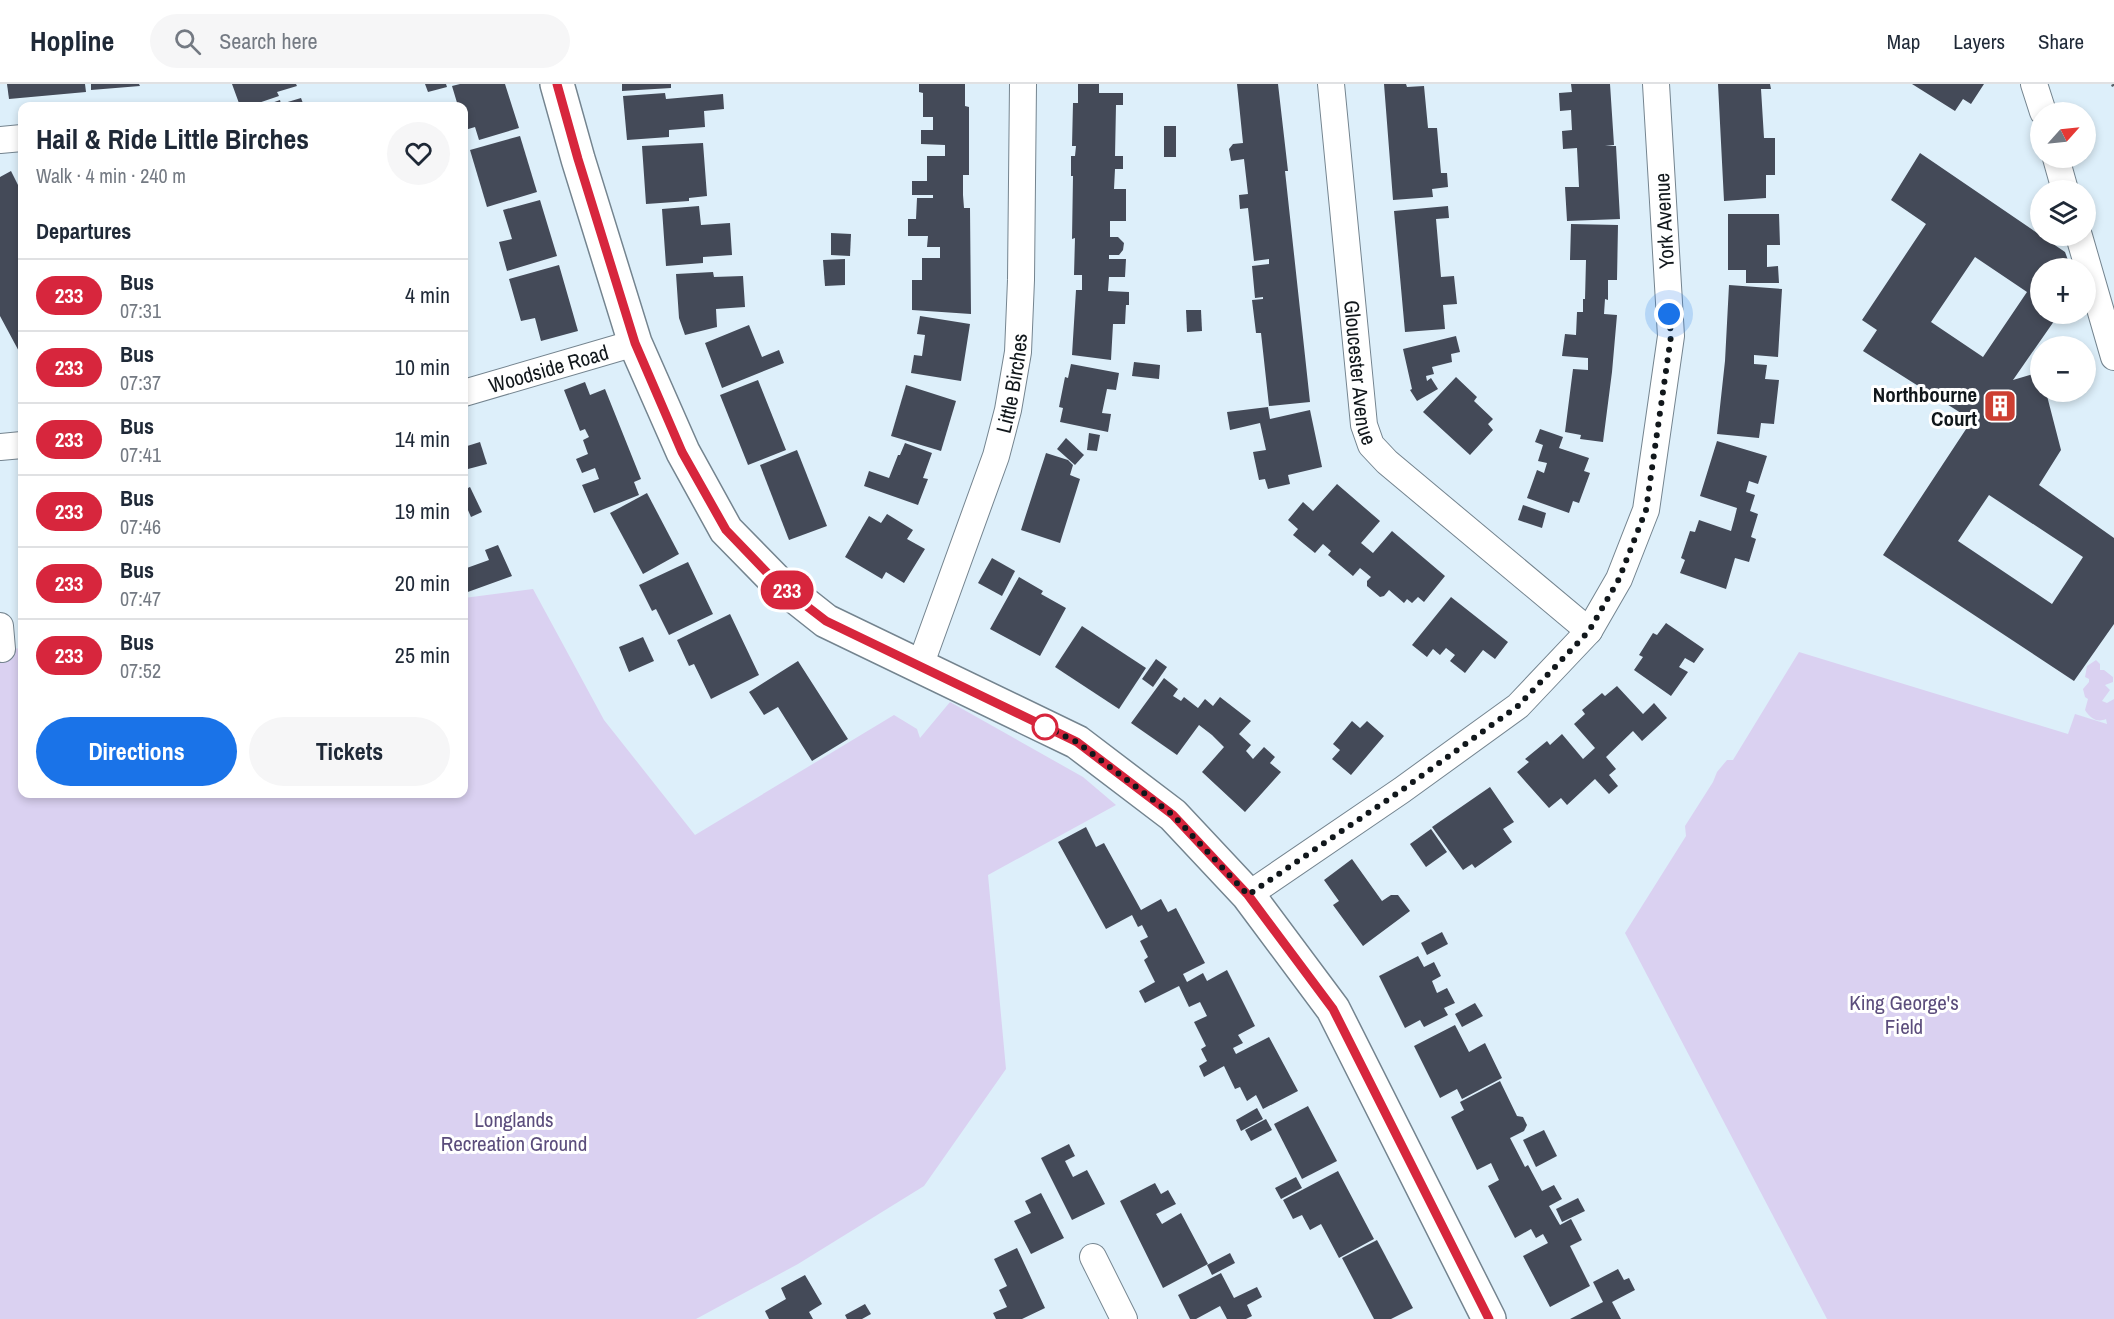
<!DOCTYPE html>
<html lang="en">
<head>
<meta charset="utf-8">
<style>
	body { margin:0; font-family:"Archivo Narrow",sans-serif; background:#f6f6f7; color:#1f2937; height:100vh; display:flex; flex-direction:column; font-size:22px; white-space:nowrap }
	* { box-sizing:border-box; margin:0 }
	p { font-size:20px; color:#747a83 }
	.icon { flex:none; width:33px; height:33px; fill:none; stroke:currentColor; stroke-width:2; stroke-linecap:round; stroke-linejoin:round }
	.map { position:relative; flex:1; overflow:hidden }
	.sheet { position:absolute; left:18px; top:18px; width:450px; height:696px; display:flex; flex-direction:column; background:#fff; border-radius:12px; box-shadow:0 3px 9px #0003 }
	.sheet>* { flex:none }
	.badge { padding:0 12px; border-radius:20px; font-size:21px; line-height:39px }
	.needle { width:39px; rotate:63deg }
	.controls { position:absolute; left:2030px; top:18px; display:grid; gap:12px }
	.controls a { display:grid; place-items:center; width:66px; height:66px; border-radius:50%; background:#fff; box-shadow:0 3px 9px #0003; font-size:30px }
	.you { position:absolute; width:30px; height:30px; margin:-15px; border:4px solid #fff; border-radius:50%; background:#1a73e8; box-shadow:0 0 0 9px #1a73e833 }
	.map>.badge { position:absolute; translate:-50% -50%; box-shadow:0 0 0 3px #fff }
	h2 { padding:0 18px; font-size:22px; line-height:54px }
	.round { display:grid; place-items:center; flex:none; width:63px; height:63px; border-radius:32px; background:#f6f6f7 }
	.headline { display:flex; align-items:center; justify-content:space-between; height:102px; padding:0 18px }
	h1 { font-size:28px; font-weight:700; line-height:45px }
	.cta { display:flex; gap:12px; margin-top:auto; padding:12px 18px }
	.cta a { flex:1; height:69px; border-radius:36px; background:#1a73e8; color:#fff; font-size:24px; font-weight:700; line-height:69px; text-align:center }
	.cta a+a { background:#f6f6f7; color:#1f2937 }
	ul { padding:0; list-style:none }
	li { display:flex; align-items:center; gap:18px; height:72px; padding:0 18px; border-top:2px solid #e0e1e3 }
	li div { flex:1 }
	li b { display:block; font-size:22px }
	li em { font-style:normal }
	li .badge { min-width:66px; font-weight:700; text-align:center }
	header { display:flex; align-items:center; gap:36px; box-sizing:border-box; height:84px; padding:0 30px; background:#fff; border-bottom:2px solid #e0e1e3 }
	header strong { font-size:28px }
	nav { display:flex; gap:33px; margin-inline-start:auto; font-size:21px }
	.search { width:420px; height:54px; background:#f6f6f7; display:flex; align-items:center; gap:15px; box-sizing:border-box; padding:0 21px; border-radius:33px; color:#747a83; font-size:22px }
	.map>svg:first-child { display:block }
	.green { fill:#dad1f1 }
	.building { fill:#444a58; fill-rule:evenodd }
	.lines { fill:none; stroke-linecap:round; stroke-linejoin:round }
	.minor-casing { stroke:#74848f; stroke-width:28 }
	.tertiary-casing { stroke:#74848f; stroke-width:36 }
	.minor { stroke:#fff; stroke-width:26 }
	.tertiary { stroke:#fff; stroke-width:33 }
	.rail { stroke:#566067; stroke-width:4.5; stroke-dasharray:10 10; stroke-linecap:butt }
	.line-casing { stroke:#fff; stroke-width:14 }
	.line { stroke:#d7263d; stroke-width:9 }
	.walk { stroke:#11171b; stroke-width:6; stroke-dasharray:0 10.8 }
	.stop-dot { fill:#fff; stroke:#d7263d; stroke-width:3 }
	.labels { text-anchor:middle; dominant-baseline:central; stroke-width:6; stroke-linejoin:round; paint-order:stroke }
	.street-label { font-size:21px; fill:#11171b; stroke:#fff }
	.poi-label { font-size:21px; font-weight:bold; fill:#11171b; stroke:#fff; text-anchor:end }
	.park-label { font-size:21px; fill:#5b4d7c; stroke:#fff }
</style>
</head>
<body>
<header>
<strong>Hopline</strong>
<div class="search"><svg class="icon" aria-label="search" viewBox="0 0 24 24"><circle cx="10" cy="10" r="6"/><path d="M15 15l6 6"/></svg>Search here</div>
<nav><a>Map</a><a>Layers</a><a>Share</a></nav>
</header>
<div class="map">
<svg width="2114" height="1235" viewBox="0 0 2114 1235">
	<rect width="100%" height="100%" fill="#ddeffa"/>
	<g class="green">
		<path d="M533,505L604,636L695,751L894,631L917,645L920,654L950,618L1083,693L1116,721L988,791L1006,985L924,1102L798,1180L696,1235H0V566L22,564V710H464V514Z"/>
		<path d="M1799,568L2068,650L2075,630L2107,640L2106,635C2097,639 2090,634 2085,626L2088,615L2085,613L2083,605L2089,598V595L2085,593L2087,582L2096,576L2100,580V586H2104L2113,593V598L2105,601L2110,606L2102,617L2107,619L2114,615V1235H1827L1625,849L1686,752L1685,742L1713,698L1717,688L1727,676H1733Z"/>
	</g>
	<g class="building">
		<path d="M7,0H85L86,8L9,15Z"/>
		<path d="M91,0H139L140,2L91,6Z"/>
		<path d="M232,0H296L297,2L277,8L279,12L250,22H240Z"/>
		<path d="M425,0H446L447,3L428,8Z"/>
		<path d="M460,0H505L519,44L479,56L475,43L465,46L464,22H458L452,2Z"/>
		<path d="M622,0H671V4L622,7Z"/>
		<path d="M919,0H965V22L969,23V91H963V111L964,124H970L971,230L912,226V196H922V174H940V163H927L928,152H908V135H916L917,114H933V111H912V97H927V72H945V61L921,60V46H933V33H923V9L919,8Z"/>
		<path d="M1078,0H1099V9H1123V21H1116L1115,72H1123V85H1115L1114,105H1126V137H1110V153H1118L1124,159L1123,166L1119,171H1109V175H1126L1125,193H1109L1108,207L1129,208V221H1126L1125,240H1113L1111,276L1072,271L1076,206H1082V191H1074L1075,154L1072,155L1073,92H1071V72H1075L1076,62H1072L1073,19H1078Z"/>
		<path d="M1237,0H1278L1288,87H1285L1310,318L1269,322L1261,249H1256L1252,216L1263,215V213L1255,214L1252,182L1269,180V175L1254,177L1248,124L1240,125L1239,111L1248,110L1244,75L1231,77L1229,65L1233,60L1243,59Z"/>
		<path d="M1384,0H1406L1407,3L1424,2L1428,44H1437L1441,89H1447L1448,103L1432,105L1433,113L1393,116Z"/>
		<path d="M1571,0H1610L1614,61L1605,62H1616L1620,135L1567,137L1565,103H1579L1577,64L1563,65L1562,47L1572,46L1571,26L1560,27L1559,9L1572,8Z"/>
		<path d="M1718,0H1770L1771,5H1761L1764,54H1775V91H1766V114L1724,117Z"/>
		<path d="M1912,0H1984L1971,20L1963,15L1955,27Z"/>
		<path d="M665,9L666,15L723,10L724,25L704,27L705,43L669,46V53L627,56L623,12Z"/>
		<path d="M301,14L304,22H263L280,16L281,20Z"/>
		<rect x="1164" y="42" width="12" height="31"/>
		<path d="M520,52L537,108L487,123L470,66Z"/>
		<path d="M703,59L707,112L689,114V117L646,120L642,62Z"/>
		<path d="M1920,69L2065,168L2071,184H2040V230H2059L2013,296L2040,288V308H2046L2061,366L2039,401L2114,454V540L2074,597L1883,471L1972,336L1863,267L1877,246L1862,236L1926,140L1891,116ZM1975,173L2027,208L1983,273L1931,238ZM1989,411L2083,473L2052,520L1958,457Z"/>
		<path d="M11,87L22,109V115L20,116L22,120V273L0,232V93Z"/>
		<path d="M540,116L557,172L507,187L499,158L512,155L503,126Z"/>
		<path d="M699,122L701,141L730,139L732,171L703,173V179L666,182L662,125Z"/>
		<path d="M1448,122L1449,134L1436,135L1441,193L1454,192L1457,220L1443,221L1445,245L1405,248L1394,127Z"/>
		<path d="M1728,130H1779L1780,161H1767V183L1778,182L1779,199H1746V186H1728Z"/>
		<path d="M1571,140L1618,141L1617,196H1608V216L1605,215L1604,230L1617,231L1612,288L1603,358L1580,355L1581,351L1565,348L1573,285L1588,286V274L1562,272L1565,250L1576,251L1577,228H1583V215H1585L1586,176H1570Z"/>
		<path d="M831,149L851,150L850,172L831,171Z"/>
		<path d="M845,175V201L825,202L823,176Z"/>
		<path d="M559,181L578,247L541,257L535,234L521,237L509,195Z"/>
		<path d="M713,188L714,193L743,192L745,223L716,225L717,243L685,251L679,234L676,190Z"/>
		<path d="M1729,201L1782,205L1778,273L1754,271V280L1767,281L1765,295L1779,296L1774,340L1761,339L1759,354L1717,350L1725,277Z"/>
		<path d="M1186,226H1201L1202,247L1187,248Z"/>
		<path d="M920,232L970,240L961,297L911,289L914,271L922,272L925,251L917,250Z"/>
		<path d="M749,241L762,273L779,266L784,279L722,304L705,259Z"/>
		<path d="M1456,252L1460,268L1451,270L1452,278L1432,283L1434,290L1426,292L1427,297L1431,294L1438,305L1417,317L1410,306L1412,305L1403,265Z"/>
		<path d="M1134,278L1160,281L1159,295L1132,292Z"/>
		<path d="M1071,280L1119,289L1116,306L1107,305L1102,329L1111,330L1108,348L1060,338L1063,324L1059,323L1065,293L1068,294Z"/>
		<path d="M1456,293L1477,313L1474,317L1493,335L1488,340L1493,346L1470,371L1423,328Z"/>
		<path d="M758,296L786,366L748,381L720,311Z"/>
		<path d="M585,298L590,311L605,305L641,395L634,398L639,411L594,429L582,401L599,395L595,384L582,389L576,375L588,370L583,356L589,353L585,345L580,347L564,306Z"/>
		<path d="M906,301L956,317L941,367L891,352Z"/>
		<path d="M1268,323L1270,335L1310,326L1322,383L1288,391L1290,400L1268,405L1265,395L1259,396L1253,368L1266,366L1260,339L1230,346L1227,328Z"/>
		<path d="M1540,345L1563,353L1559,364L1589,374L1584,387L1590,389L1579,419L1573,417L1569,429L1527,414L1537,386L1544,389L1547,379L1538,377L1543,361L1535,358Z"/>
		<path d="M1089,349L1100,351L1097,367L1087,366Z"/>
		<path d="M1066,354L1084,371L1075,381L1057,365Z"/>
		<path d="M1717,357L1767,372L1758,400L1749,397L1746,408L1755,411L1750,427L1758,430L1751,453L1756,455L1749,478L1735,474L1726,505L1680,489L1685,476L1681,474L1690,447L1695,448L1699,436L1731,447L1734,436L1737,424L1700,412Z"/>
		<path d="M480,358L487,380L468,385L464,363Z"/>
		<path d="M905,359L932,369L923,394L928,395L918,421L864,402L869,387L889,394L898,371H900Z"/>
		<path d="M797,366L827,442L789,456L760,381Z"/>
		<path d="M1046,369L1068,376L1073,381L1070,391L1080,395L1060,459L1021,446Z"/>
		<path d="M1337,400L1380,437L1361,459L1373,469L1392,447L1445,492L1424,518L1418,513L1412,519L1407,515L1404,519L1389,506L1384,512L1380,513L1367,502V497L1371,493L1360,484L1353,492L1328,471L1331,467L1323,460L1315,469L1293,451L1298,445L1288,436L1303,418L1313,427Z"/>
		<path d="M470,403L482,428L471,433L464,417V406Z"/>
		<path d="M647,409L679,470L643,490L610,429Z"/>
		<path d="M1523,421L1546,429L1542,444L1518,436Z"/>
		<path d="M18,422H22V452H21Z"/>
		<path d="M887,430L913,446L907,455L925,465L904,499L886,488L882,495L845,473L869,432L881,439Z"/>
		<path d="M498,461L512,492L465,509L464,485L489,476L485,466Z"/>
		<path d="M992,474L1015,487L1002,512L978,499Z"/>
		<path d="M688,478L713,530L669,551L656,525L652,527L639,501Z"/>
		<path d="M1019,493L1043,507L1041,510L1066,524L1040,572L990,545Z"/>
		<path d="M1451,513L1508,558L1495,575L1483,566L1465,589L1450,577L1455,571L1446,564L1440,571L1433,565L1427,573L1412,561Z"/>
		<path d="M730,530L759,591L711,615L694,580L689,582L677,556Z"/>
		<path d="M1666,539L1704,565L1694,579L1685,574L1679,583L1688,588L1671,612L1634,586L1643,573L1639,571L1653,549L1657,551Z"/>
		<path d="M1082,542L1146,584L1119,625L1055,583Z"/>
		<path d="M643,553L654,577L629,588L619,563Z"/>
		<path d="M1156,575L1167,583L1153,603L1142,595Z"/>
		<path d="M798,577L848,655L812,677L778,623L764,631L749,608Z"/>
		<path d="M1164,594L1178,605L1173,612L1181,617L1184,613L1198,624L1205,615L1213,622L1220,613L1251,637L1239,650L1251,661L1246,667L1253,675L1264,663L1275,673L1270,679L1281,688L1245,728L1202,688L1224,663L1212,651L1199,641L1177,671L1131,639Z"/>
		<path d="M1617,602L1643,630L1654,619L1667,634L1642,657L1633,647L1606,673L1616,685L1609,691L1618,702L1609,710L1595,695L1567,721L1561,714L1549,724L1517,688L1529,678L1525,675L1547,657L1550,661L1562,650L1583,675L1595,664L1574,640L1585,630L1582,626L1602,609L1605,612Z"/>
		<path d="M1352,637L1360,644L1367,637L1384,652L1351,691L1332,675L1340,666L1333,660Z"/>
		<path d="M1490,703L1514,738L1503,745L1512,758L1475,784L1472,780L1463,786L1432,743Z"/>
		<path d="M1086,743L1096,763L1104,759L1141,826L1161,815L1168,828L1176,824L1205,879L1183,890L1187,898L1203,889L1207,897L1227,886L1255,942L1238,951L1243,959L1233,964L1236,970L1269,953L1298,1007L1263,1025L1256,1011L1247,1017L1240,1003L1235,1005L1224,982L1204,993L1199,982L1207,977L1201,965L1206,962L1194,938L1207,932L1200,918L1189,923L1179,902L1145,919L1139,907L1155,898L1144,876L1148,873L1140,857L1148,853L1142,841L1138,843L1132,831L1106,845L1058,758Z"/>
		<path d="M1431,745L1447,768L1426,783L1410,760Z"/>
		<path d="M1352,775L1382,817L1391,811H1398L1410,827L1363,862L1333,821L1339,817L1324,796Z"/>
		<path d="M1442,848L1448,860L1427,871L1421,859Z"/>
		<path d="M1418,872L1424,883L1434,878L1441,892L1432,897L1437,909L1447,904L1455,919L1444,924L1448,931L1424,943L1420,936L1405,944L1379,892Z"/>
		<path d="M1475,919L1483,932L1462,943L1455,930Z"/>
		<path d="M1455,941L1469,968L1485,959L1502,994L1462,1015L1457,1005L1440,1014L1414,962Z"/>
		<path d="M1500,997L1517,1032L1523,1033L1527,1041L1524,1047L1510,1054L1525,1083L1528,1081L1542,1107L1554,1101L1562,1115L1549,1122L1560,1141L1571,1135L1582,1156L1570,1162L1590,1202L1550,1223L1523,1172L1548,1159L1543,1150L1536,1154L1531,1145L1515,1154L1488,1102L1499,1096L1491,1079L1477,1086L1451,1033L1464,1026L1460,1018Z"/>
		<path d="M1308,1022L1337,1077L1302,1095L1274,1040Z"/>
		<path d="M1257,1024L1263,1035L1241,1047L1236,1036Z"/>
		<path d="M1266,1035L1272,1046L1251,1057L1245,1046Z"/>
		<path d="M1544,1046L1557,1072L1536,1083L1523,1056Z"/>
		<path d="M1069,1060L1075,1072L1065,1077L1073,1093L1087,1086L1105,1120L1072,1136L1041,1074Z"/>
		<path d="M1338,1087L1374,1155L1339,1174L1321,1140L1310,1146L1302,1131L1293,1135L1283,1116Z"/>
		<path d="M1296,1093L1302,1104L1281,1115L1275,1104Z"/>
		<path d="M1155,1099L1161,1110L1168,1106L1176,1120L1156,1130L1162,1140L1181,1129L1208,1180L1163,1204L1120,1117Z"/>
		<path d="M1041,1109L1064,1154L1031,1170L1014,1137L1031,1129L1025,1117Z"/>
		<path d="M1578,1114L1585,1127L1562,1138L1556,1125Z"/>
		<path d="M1377,1156L1413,1224L1391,1235H1374L1342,1174Z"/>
		<path d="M1017,1164L1045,1224L1022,1235H996L993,1229L1007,1223L999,1206L1007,1202L994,1175Z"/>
		<path d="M1230,1169L1235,1179L1212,1191L1207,1181Z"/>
		<path d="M1618,1185L1624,1196L1629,1194L1635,1206L1612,1218L1621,1235H1570L1603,1218L1593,1198Z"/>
		<path d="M1221,1189L1234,1214L1257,1203L1262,1213L1247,1221L1252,1232L1246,1235H1227L1220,1222L1196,1235H1190L1178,1211Z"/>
		<path d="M805,1191L822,1220L809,1228L813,1235H769L765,1227L786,1215L781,1204Z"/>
		<path d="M865,1220L871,1230L862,1235H847L845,1231Z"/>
	</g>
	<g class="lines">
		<g class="minor-casing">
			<g id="minor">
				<path id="s1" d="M1331,0L1364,341L1371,361L1387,378L1589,547"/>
				<path d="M2034,0L2043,28"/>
				<path d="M0,56L22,54"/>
				<path d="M2056,74L2065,106"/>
				<path d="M2079,152L2114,273"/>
				<path id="s2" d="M464,309L635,259"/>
				<path d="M0,363L22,361"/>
				<path d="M0,542L2,565"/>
				<path id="s3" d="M920,582L996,372L1008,326L1018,268L1021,196L1023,0"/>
				<path d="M1248,811L1402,706L1518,622L1589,547L1619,495L1646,426L1671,252L1656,0"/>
				<path d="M1093,1173L1124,1235"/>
			</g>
		</g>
		<g class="tertiary-casing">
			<path id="tertiary" d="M557,0L578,75L635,259L683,368L726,446L778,499L826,537L1077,658L1173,731L1248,811L1333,925L1489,1235"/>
		</g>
		<use href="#minor" class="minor"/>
		<use href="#tertiary" class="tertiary"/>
		<path class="rail" d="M2113,0L2114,2"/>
	</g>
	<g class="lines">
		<g class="line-casing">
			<path id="line" d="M557,0L578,75L635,259L682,368L726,446L778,500L826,537L1077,658L1173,731L1248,811L1333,925L1489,1235"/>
		</g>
		<use href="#line" class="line"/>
		<path class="walk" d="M1045,643L1036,638L1077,658L1173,731L1248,811L1402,706L1518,622L1589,547L1619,495L1646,426L1671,252L1669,230"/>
	</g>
	<defs>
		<g id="building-square" transform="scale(1.725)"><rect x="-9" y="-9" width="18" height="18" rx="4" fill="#cd3f32" stroke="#fff"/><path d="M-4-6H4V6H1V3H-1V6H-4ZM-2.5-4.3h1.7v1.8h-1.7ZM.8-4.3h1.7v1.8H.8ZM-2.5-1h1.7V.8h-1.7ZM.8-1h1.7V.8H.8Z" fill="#fff"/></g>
	</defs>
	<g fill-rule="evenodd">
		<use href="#building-square" x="2000" y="322"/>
	</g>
	<circle class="stop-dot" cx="1045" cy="643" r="12"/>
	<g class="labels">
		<g class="street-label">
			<text transform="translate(1664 137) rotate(-93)">York Avenue</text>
			<text stroke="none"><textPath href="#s2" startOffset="88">Woodside Road</textPath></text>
			<text stroke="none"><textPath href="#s1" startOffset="290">Gloucester Avenue</textPath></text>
			<text stroke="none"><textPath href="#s3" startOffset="298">Little Birches</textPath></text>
		</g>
		<g class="poi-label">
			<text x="1977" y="310">Northbourne<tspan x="1977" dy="24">Court</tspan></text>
		</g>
		<g class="park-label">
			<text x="1904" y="918">King George's<tspan x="1904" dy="24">Field</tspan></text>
			<text x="514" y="1035">Longlands<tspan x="514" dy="24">Recreation Ground</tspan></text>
		</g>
	</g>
</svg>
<div class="controls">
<a><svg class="needle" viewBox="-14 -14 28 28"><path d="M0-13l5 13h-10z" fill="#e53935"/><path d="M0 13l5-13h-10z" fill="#747a83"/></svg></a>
<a><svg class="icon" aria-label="layers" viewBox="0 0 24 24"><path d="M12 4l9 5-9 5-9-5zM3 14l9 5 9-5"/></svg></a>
<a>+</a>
<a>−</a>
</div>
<div class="you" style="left:1669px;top:230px"></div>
<b class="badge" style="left:787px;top:506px;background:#d7263d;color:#fff">233</b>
<section class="sheet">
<div class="headline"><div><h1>Hail &amp; Ride Little Birches</h1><p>Walk · 4 min · 240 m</p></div><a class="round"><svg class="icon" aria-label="heart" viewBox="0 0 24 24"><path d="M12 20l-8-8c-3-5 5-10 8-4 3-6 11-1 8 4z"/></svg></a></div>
<h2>Departures</h2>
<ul>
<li><span class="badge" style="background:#d7263d;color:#fff">233</span><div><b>Bus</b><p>07:31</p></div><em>4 min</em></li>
<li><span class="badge" style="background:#d7263d;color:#fff">233</span><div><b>Bus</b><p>07:37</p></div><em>10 min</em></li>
<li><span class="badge" style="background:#d7263d;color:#fff">233</span><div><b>Bus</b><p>07:41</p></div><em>14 min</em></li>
<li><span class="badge" style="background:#d7263d;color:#fff">233</span><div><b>Bus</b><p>07:46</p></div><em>19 min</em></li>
<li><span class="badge" style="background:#d7263d;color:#fff">233</span><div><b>Bus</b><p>07:47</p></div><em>20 min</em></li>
<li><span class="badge" style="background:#d7263d;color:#fff">233</span><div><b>Bus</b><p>07:52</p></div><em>25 min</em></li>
</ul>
<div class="cta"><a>Directions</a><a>Tickets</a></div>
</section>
</div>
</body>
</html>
